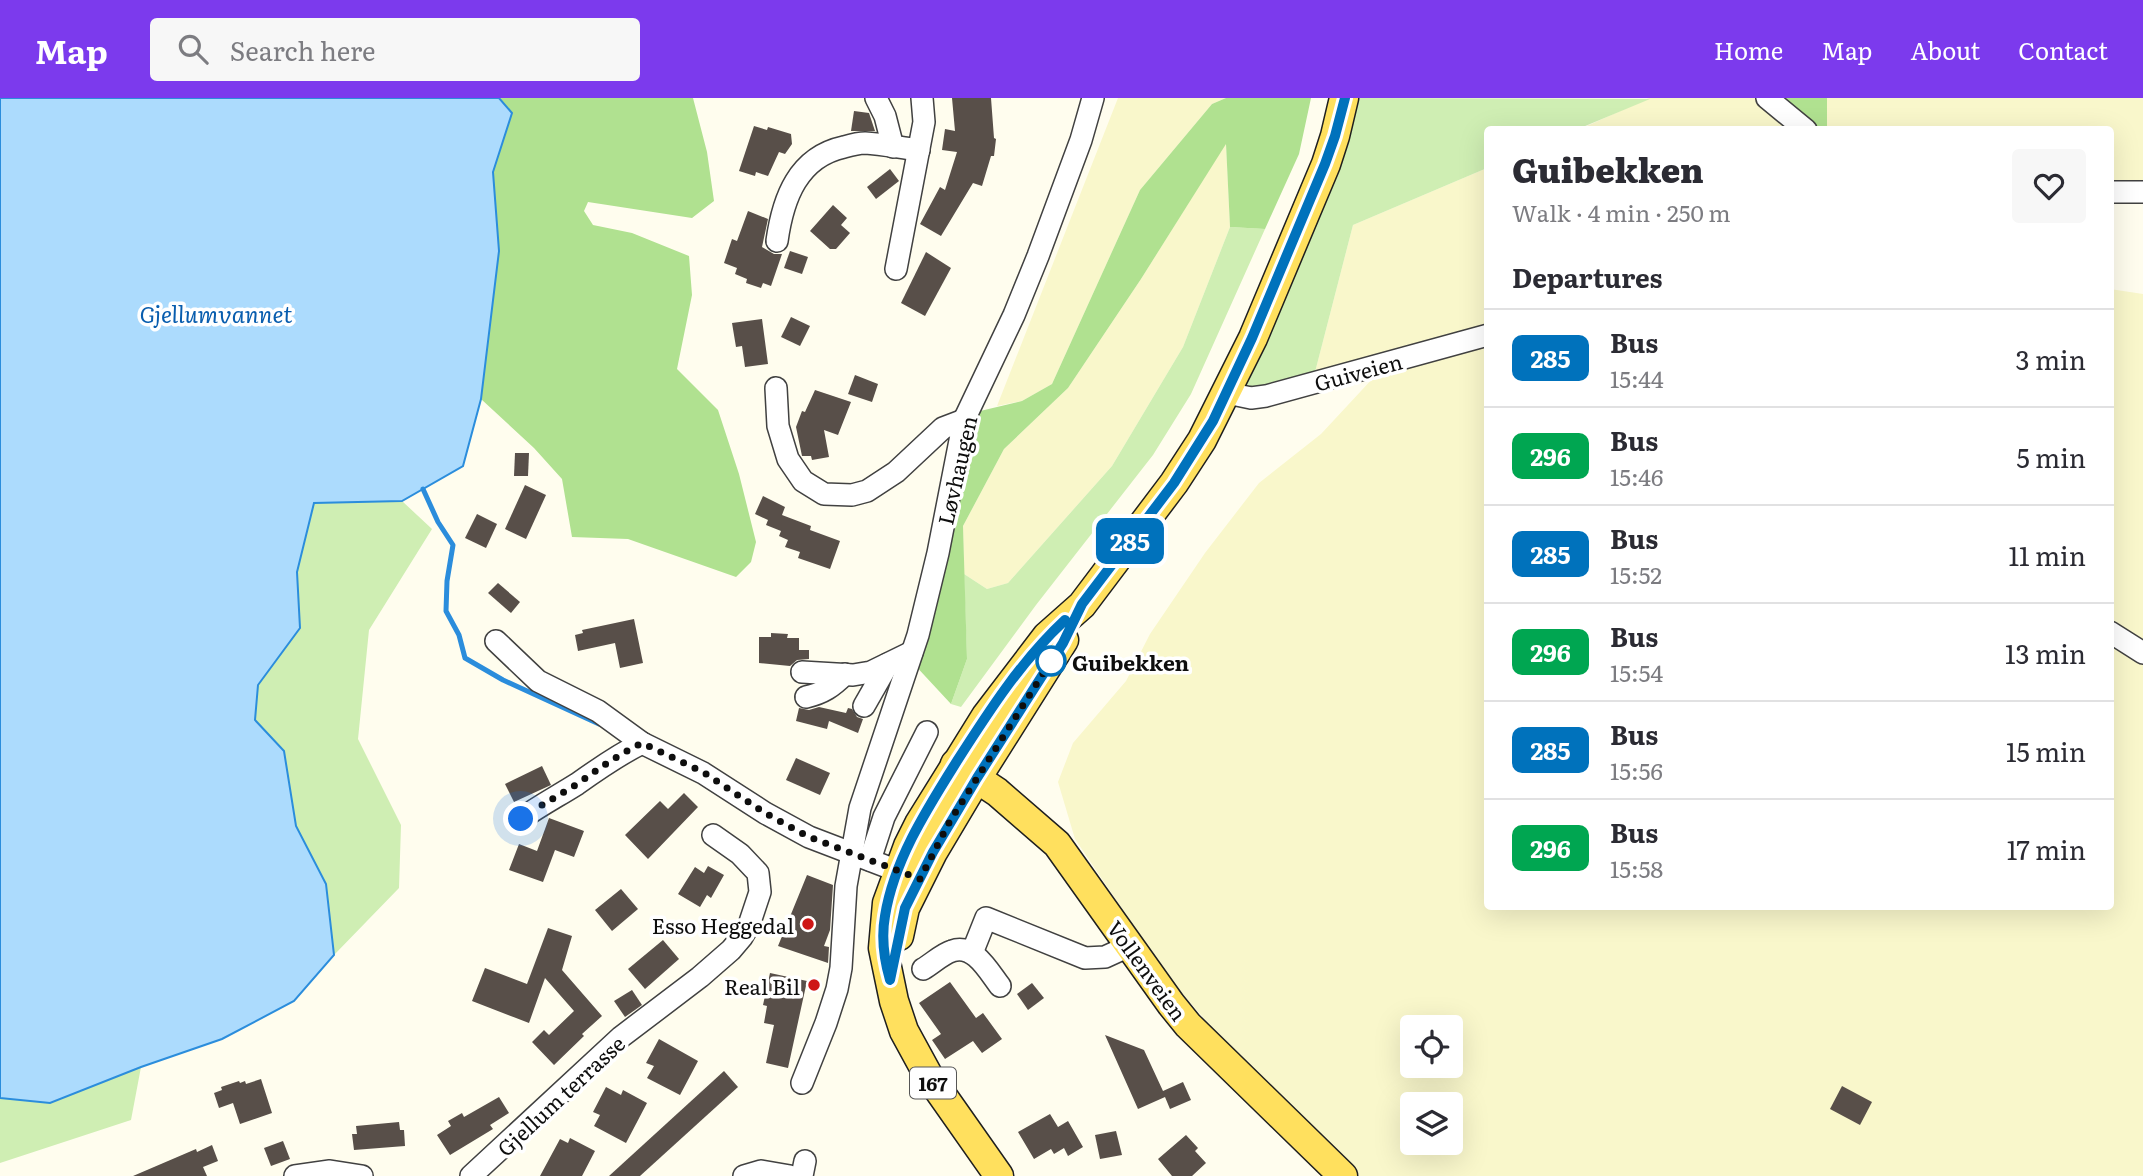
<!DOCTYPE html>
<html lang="en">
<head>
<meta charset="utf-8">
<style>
	body { margin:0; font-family:Literata,serif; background:#f7f7f7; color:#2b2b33; height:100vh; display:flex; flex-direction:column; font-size:26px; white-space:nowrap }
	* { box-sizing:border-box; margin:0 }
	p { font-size:23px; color:#7c7c81 }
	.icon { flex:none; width:38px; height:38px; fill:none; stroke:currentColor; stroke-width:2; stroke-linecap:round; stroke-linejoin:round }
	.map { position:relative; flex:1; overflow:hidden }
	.drawer { position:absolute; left:1484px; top:28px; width:630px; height:784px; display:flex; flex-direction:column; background:#fff; border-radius:7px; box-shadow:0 7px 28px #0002 }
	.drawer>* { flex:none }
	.badge { padding:0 14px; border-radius:10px; font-size:24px; line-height:46px }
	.fabs { position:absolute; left:1400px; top:917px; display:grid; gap:14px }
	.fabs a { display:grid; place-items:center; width:63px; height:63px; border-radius:7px; background:#fff; box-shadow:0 7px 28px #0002; font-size:35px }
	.you { position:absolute; width:35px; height:35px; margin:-18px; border:5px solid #fff; border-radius:50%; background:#1a73e8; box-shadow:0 0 0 10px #1a73e833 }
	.map>.badge { position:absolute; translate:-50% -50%; box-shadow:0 0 0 4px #fff }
	h2 { padding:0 28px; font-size:26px; line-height:63px }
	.round { display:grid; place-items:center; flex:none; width:74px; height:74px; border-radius:7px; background:#f7f7f7 }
	.headline { display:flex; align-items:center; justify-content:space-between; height:119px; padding:0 28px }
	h1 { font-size:33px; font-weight:800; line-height:52px }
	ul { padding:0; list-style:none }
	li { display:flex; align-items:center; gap:21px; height:98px; padding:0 28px; border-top:2px solid #e1e1e2 }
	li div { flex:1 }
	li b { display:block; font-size:26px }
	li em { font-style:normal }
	li .badge { min-width:77px; font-weight:700; text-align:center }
	header { display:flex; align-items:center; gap:42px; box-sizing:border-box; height:98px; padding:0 35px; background:#7c3aed; color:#fff }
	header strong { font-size:33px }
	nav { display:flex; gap:38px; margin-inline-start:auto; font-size:24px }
	.search { width:490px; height:63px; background:#f7f7f7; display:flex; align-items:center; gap:18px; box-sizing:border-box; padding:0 24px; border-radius:7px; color:#7c7c81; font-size:26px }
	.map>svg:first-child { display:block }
	.farmland { fill:#f9f7cb; fill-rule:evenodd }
	.green { fill:#cfeeb3 }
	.forest { fill:#b0e190 }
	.water { fill:#acdbfd; stroke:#2b8ddc; stroke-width:2 }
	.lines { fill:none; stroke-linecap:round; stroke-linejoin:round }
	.stream { stroke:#2b8ddc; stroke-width:5 }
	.building { fill:#584f49 }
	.minor-casing { stroke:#414141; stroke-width:24 }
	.major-casing { stroke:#1f1f1f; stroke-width:31 }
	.minor { stroke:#fff; stroke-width:21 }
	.major { stroke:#ffe05e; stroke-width:28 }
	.line-casing { stroke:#fff; stroke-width:16 }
	.line { stroke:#0072bc; stroke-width:10 }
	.walk { stroke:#0e0e0e; stroke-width:7; stroke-dasharray:0 12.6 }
	.stop-dot { fill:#fff; stroke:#0072bc; stroke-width:3.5 }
	.poi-dot { fill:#ce1616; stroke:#fff; stroke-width:2.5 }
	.labels { text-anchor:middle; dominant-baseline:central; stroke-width:7; stroke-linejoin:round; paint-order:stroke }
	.shield { fill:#fff; stroke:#565656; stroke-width:2 }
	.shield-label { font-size:19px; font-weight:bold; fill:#0e0e0e }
	.street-label { font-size:21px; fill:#0e0e0e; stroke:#fff }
	.stop-label { font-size:21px; font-weight:bold; fill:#0e0e0e; stroke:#fff; text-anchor:start }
	.poi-label { font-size:21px; fill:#0e0e0e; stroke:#fff; text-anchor:end }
	.water-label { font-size:23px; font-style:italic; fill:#085dae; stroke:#fff }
</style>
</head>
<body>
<header>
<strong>Map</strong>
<div class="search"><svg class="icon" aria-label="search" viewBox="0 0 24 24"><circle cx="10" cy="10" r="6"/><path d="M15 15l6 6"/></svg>Search here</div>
<nav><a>Home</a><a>Map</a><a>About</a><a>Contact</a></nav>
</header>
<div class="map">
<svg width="2143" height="1078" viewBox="0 0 2143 1078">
	<rect width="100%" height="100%" fill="#fffdee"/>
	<g class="farmland">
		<path d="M1118,0H1226L1212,6L1140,92L1052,286L1022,303L997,308Z"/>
		<path d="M1649,0H1766L1802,32H1578Z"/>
		<path d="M1827,0H2143V95L2111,96L2110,32L1827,31Z"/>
		<path d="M1226,45L1230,129L1183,249L1112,368L1008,485L987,491L964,476L963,428L1004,351L1068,290L1141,181Z"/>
		<path d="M1487,70V230L1314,278L1353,127Z"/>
		<path d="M2110,191L2143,196V542L2111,522Z"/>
		<path d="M1487,237L1488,808H2110L2111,537L2143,557V1078H1355L1253,977L1168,879L1075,741L1058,684L1073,645L1126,583L1150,536L1205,455L1259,385L1321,336L1374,279ZM1412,929H1451V968H1412ZM1412,1006H1451V1045H1412Z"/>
	</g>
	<g class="green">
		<path d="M1355,0L1650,1L1578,31L1488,32L1487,70L1353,127L1314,278L1243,292Z"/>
		<path d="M1230,129L1265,131L1191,296L1153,357L1036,507L961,609L951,606L967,561L964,476L987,491L1008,485L1112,368L1183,249Z"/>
		<path d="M402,403L432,431L369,532L358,641L401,727L399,790L334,857L326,786L296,729L284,653L255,622L258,587L300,530L297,474L314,405Z"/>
		<path d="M141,969L131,1022L0,1065V1000L50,1005Z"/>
	</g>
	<g class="forest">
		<path d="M499,0H693L707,54L714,103L692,120L588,104L584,113L593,127L632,135L689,158L692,197L677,271L718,312L739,376L756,444L751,464L736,479L628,441L572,439L562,381L534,350L481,301L499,153L493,74L512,15Z"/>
		<path d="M1226,0H1311L1299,56L1265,131L1230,129L1226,46L1141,181L1068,290L1004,351L963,428L967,561L951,606L912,564L976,314L1022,303L1052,286L1140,92L1212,6Z"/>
		<path d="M1776,0H1827V31H1813Z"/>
	</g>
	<path class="water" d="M0,0H499L512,15L493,74L499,153L481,301L463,368L402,403L314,405L297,474L300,530L258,587L255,622L284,653L296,728L326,786L334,857L294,903L222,941L141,969L50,1005L0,1000Z"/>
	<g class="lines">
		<path class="stream" d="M423,391L438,424L453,447L447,483L446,513L459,537L465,560L503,582L599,626"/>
	</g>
	<g class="building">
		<path d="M952,0H991L994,40L996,41L994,58H991L982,88L973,85L941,138L920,126L940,89L945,92L957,54L942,52L945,31L955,33Z"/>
		<path d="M854,13L869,15L875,33H851Z"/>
		<path d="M754,28L767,32L768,29L791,36L792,46L785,56L779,54L768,78L756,74L755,78L739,73Z"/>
		<path d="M890,71L899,83L876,101L867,89Z"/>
		<path d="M833,107L847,120L841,127L850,135L836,151H830L810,133Z"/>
		<path d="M748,113L768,121L762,149L774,156H782L771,188L763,185L761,190L746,185L747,181L735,176L737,170L724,165L732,141L737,143Z"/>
		<path d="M790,153L808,159L802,176L784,170Z"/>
		<path d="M926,154L951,170L925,218L901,205Z"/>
		<path d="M791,219L810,228L800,248L781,239Z"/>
		<path d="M762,221L768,266L745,269L742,248L736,249L732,225Z"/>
		<path d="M855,277L878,286L872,304L848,296Z"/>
		<path d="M815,292L851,304L838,337L824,332L829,359L812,362L811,358H802L796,329L802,313L805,314Z"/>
		<path d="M515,355H529L528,378H514Z"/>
		<path d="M525,387L546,397L526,441L505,431Z"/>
		<path d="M763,398L785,409L782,417L811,428L810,432L840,443L830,471L798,460L800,454L785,449L788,442L779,438L781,433L766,427L768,422L755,416Z"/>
		<path d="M477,416L497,426L486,450L465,440Z"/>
		<path d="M498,485L520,504L511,515L488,495Z"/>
		<path d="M634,521L643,565L620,570L615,545L578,553L575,537L583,535L582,532Z"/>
		<path d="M771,535L788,536L787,540H799V552H809V561L797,562L790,568L759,565V539H771Z"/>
		<path d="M819,609L846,615L848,610L852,611L857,619L863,621L858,635L829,623L827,631L796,623L799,610L809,612Z"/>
		<path d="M796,660L830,675L820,697L786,682Z"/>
		<path d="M542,668L551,687L514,704L505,686Z"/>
		<path d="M684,695L698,709L648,761L625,737L660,703L668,711Z"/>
		<path d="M549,720L584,733L574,759L555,752L543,784L509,772L519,746L537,753Z"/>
		<path d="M708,768L724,777L711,800L707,797L700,809L678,796L695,769L704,775Z"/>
		<path d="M807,777L833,787L830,832L824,848L829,849L828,865L778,848Z"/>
		<path d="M621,791L638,811L612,833L595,812Z"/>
		<path d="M548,830L572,838L562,872L602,918L582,936L584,938L554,967L532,944L544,932L549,937L574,913L545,880L529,925L472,903L485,870L527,886Z"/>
		<path d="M663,842L679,861L645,891L628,871Z"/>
		<path d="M770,875L807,883L788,970L766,965L774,927L764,925L767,908L763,907Z"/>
		<path d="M950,884L976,920L983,915L1002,941L982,955L973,943L945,961L932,942L941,936L919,905Z"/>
		<path d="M1032,885L1044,900L1028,912L1017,896Z"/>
		<path d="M632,892L642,907L625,919L614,903Z"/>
		<path d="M1105,937L1144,952L1163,993L1183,984L1191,1002L1170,1011L1165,999L1138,1011Z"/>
		<path d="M659,941L698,963L680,997L647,980L654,968L646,965Z"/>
		<path d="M724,973L738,989L640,1078H609Z"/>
		<path d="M261,981L272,1015L240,1026L233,1005L219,1010L214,995L222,992L221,989L239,983L240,985L245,983L246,986Z"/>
		<path d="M1842,988L1872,1004L1860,1027L1830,1011Z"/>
		<path d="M606,989L621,997L623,992L647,1005L626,1045L594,1028L600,1017L593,1014Z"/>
		<path d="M499,999L509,1015L490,1027L493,1031L450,1057L437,1037L451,1028L448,1023L462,1015L464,1019Z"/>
		<path d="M1050,1016L1058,1029L1068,1023L1083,1049L1068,1058L1064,1050L1054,1056L1051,1051L1034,1061L1018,1034Z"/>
		<path d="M399,1024L400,1032H404L405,1048L354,1052L352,1036H357L356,1028Z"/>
		<path d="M1116,1033L1122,1057L1100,1061L1095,1037Z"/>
		<path d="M1186,1037L1198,1050L1195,1053L1206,1065L1192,1078H1172L1158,1061Z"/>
		<path d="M570,1040L595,1053L582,1078H540L560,1041L568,1045Z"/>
		<path d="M283,1043L290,1061L271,1068L264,1050Z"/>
		<path d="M212,1047L218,1063L203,1069L207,1078H133L196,1051L197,1054Z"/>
	</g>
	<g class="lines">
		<g class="minor-casing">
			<g id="minor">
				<path d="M876,0L885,18L893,49"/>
				<path d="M1767,0L1806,32"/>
				<path d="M2110,94H2143"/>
				<path d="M777,143C783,100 798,59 844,49C851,47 858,45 865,45C883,46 901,50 919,52"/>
				<path d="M896,171L924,24L922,0"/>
				<path d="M776,290L778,328L788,361L803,383L824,396L852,397L867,393L896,374L943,330L964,322"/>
				<path d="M1227,295L1251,300L1266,298L1488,237"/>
				<path d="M2110,534L2143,555"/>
				<path d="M496,543L538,583L598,613L642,645L703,675L765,715L809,739L911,778"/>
				<path d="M802,574L853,577L871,574L912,554"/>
				<path d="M806,599C823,595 832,589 845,576"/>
				<path d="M864,608L888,566"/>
				<path d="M521,721C539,708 558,698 577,686C598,671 618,657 642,645"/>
				<path d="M870,762L884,719L927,634"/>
				<path d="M972,855L986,820L1085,860L1105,859L1129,848"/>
				<path d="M923,871C932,866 942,856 952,853C974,845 989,874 1000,888"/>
				<path d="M802,985L826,925L837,891L841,870L846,788L860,710L918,537L938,455L964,322L1014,217L1038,158L1081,42L1093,0"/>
				<path d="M295,1078L330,1073L362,1078"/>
				<path d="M471,1078L621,939L700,879L731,852L742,839L749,827L760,794L758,775L740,756L713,737"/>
				<path d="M744,1078L761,1073L790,1078"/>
				<path d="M802,1078L805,1063"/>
			</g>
		</g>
		<g class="major-casing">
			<g id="major">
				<path d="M955,666L997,694L1057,746L1171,906L1188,927L1343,1078"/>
				<path d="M899,838L905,810L933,754L977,680L1064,542"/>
				<path d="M999,1078L928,977L904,933L894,903L883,850L887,805L908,748L919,726L986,618L1047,538L1082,507L1174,385L1202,342L1253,240L1326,66L1335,38L1344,0"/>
			</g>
		</g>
		<use href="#minor" class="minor"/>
		<use href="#major" class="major"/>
	</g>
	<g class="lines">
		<g class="line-casing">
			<path id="line" d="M1065,522C1021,563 989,613 957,663C927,711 894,762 885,818C881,840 884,861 890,882L905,810L933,754L977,680L1063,545L1082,506L1174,385L1213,323L1252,240L1325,66L1335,38L1345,0"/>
		</g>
		<use href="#line" class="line"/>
		<path class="walk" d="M521,721C539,708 558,698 577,686C598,671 618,657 642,645L703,674L765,715L809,739L920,781L950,723L1051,563"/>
	</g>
	<circle class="stop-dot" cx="1051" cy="563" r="14"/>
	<g class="poi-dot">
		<circle cx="808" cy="826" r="7"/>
		<circle cx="814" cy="887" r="7"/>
	</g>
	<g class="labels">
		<rect class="shield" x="910" y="969.5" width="46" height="31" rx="5"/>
		<g class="shield-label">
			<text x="933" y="985">167</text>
		</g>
		<g class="street-label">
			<text transform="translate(1358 273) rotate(-15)">Guiveien</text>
			<text transform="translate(956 372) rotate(-77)">Løvhaugen</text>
			<text transform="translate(1148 872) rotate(54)">Vollenveien</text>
			<text transform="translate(560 997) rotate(-43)">Gjellum terrasse</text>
		</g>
		<g class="stop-label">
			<text x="1072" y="563">Guibekken</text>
		</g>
		<g class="poi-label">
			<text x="794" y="826">Esso Heggedal</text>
			<text x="800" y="887">Real Bil</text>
		</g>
		<g class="water-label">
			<text x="216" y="215">Gjellumvannet</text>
		</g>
	</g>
</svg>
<div class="fabs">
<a><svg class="icon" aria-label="locate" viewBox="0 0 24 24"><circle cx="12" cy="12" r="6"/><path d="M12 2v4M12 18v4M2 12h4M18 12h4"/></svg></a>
<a><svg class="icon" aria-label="layers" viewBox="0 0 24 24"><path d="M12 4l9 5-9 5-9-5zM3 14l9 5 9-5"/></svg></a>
</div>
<div class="you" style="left:521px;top:721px"></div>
<b class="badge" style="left:1130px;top:443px;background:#0072bc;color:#fff">285</b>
<section class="drawer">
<div class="headline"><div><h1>Guibekken</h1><p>Walk · 4 min · 250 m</p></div><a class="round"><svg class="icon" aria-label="heart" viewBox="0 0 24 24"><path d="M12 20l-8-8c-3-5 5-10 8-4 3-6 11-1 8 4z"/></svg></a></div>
<h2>Departures</h2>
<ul>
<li><span class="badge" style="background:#0072bc;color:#fff">285</span><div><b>Bus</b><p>15:44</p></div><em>3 min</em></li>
<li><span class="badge" style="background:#00a651;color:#fff">296</span><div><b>Bus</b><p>15:46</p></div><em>5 min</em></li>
<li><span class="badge" style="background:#0072bc;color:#fff">285</span><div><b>Bus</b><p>15:52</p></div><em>11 min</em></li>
<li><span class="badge" style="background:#00a651;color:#fff">296</span><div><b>Bus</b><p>15:54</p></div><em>13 min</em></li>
<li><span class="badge" style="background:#0072bc;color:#fff">285</span><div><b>Bus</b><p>15:56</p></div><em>15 min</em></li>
<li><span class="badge" style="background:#00a651;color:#fff">296</span><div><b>Bus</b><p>15:58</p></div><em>17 min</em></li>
</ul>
</section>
</div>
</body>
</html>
